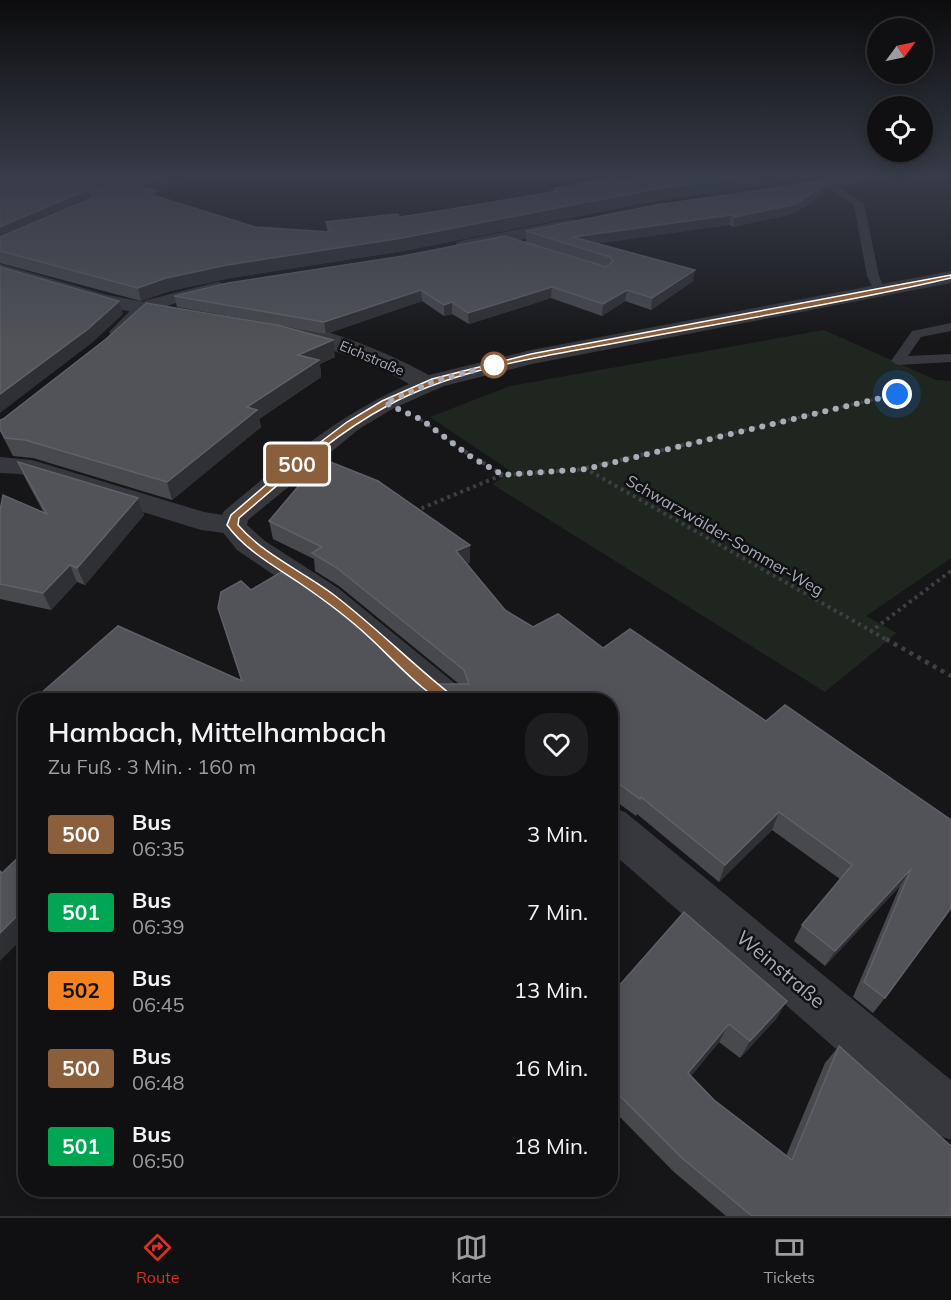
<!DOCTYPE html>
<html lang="de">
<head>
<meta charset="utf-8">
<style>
	body { margin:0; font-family:Mulish,sans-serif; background:#1e1e20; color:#f1f3f6; height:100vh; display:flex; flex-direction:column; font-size:22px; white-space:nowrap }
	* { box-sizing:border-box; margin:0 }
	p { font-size:20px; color:#9c9d9f }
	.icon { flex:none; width:33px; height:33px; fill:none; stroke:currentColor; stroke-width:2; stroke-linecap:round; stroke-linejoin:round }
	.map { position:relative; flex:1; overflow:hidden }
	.details { position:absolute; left:18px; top:693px; width:600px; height:504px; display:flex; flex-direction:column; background:#101012; border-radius:24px; box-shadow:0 3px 15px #0003,0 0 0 2px #303032 }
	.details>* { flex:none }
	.badge { padding:0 12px; border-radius:4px; font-size:21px; line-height:39px }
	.needle { width:39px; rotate:57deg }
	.buttons { position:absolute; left:867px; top:18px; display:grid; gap:12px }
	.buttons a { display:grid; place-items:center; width:66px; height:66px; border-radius:50%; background:#101012; box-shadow:0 3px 15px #0003,0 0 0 2px #303032; font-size:30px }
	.you { position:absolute; width:30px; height:30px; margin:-15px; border:4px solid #fff; border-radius:50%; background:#1a73e8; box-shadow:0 0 0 9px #1a73e833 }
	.map>.badge { position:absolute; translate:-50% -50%; box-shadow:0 0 0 3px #fff }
	.round { display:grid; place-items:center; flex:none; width:63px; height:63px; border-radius:24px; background:#1e1e20 }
	.headline { display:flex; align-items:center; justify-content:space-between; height:102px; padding:0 30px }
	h1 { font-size:28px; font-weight:600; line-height:45px }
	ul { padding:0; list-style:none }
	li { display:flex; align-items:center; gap:18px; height:78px; padding:0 30px }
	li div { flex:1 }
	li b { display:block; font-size:22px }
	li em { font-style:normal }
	li .badge { min-width:66px; font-weight:700; text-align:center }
	.tab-bar { display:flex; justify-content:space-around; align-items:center; height:84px; border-top:2px solid #303032; background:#101012; font-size:16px; color:#9c9d9f }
	.tab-bar a { display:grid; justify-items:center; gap:3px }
	.tab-bar .active { color:#d93025 }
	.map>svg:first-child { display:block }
	.green { fill:#1e261f }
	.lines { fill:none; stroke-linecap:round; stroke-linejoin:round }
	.path-far2 { stroke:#3d3f44; stroke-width:3; stroke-dasharray:2 3; stroke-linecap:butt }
	.path-far1 { stroke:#3d3f44; stroke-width:4; stroke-dasharray:3 4; stroke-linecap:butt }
	.path { stroke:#3d3f44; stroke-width:4.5; stroke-dasharray:4 5; stroke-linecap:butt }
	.service { fill:#37383d; fill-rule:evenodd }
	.minor { fill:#37383d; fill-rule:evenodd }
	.tertiary { fill:#37383d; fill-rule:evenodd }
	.wall { fill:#47494d }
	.shaded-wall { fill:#2f3033 }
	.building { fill:#525359; stroke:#5f6168; stroke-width:1.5 }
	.line { fill:#8b5e3c; stroke:#fff; stroke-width:1.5 }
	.walk { stroke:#a8adb8; stroke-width:6; stroke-dasharray:0 10.8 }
	.stop-dot { fill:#fff; stroke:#8b5e3c; stroke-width:3 }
	.labels { text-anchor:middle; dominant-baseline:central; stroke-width:5; stroke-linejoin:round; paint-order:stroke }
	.far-street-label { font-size:14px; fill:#a8adb8; stroke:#111113 }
	.street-label { font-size:16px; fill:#a8adb8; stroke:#111113 }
	.near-street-label { font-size:20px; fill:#a8adb8; stroke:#111113 }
</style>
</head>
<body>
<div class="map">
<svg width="951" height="1216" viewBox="0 0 951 1216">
	<rect width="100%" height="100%" fill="#161618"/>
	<path class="green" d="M824,330L936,380L951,381V558L866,616L897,633L825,692L492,484L512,472L430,417L510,386Z"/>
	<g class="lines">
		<g class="path-far2">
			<path d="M421,420L455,445"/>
			<path d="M681,445L897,394L901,386"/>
		</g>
		<g class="path-far1">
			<path d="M453,444L503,475L586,469L889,641"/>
			<path d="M586,468L688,444"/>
			<path d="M415,511L502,475"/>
			<path d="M870,632L951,571"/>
		</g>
		<path class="path" d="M886,639L951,676"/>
		<g class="service">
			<path d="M824,181H830L864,204L879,276L885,290L883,293H875L867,276L854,205L824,185Z"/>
			<path d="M951,323V331L921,337L908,356L951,354V362L898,365L891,361L912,331Z"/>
			<path d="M0,505L6,506C10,512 10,520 6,526L0,527Z"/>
		</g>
		<g class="minor">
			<path d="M847,175H890L882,180L777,195L769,190L777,185Z"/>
			<path d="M570,219L576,220L579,224L576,228L464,252L457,250L455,246L457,242L464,240Z"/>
			<path d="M218,282L225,284L228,288L225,292C203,298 173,300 154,313C139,323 132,342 112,337L109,332L136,305L147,300Z"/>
			<path d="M0,457L32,460L204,512L243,518L247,525L243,532L232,534L201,530L20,474L0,473Z"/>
		</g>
		<g class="tertiary">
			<path d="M0,264L107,295L192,311L195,316L192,321L184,322L97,305L0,276Z"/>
			<path d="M951,271V283L532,364L444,386L394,408L359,429L248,520L247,525L265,541L338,588L463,690L468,700H426L315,603L237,550L217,525L224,511C282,463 339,414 409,384C368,359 326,348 281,337L278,332L281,327C314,319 399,358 429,375L531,350Z"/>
			<path d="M610,807L625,812L951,1080V1140L932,1133L610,851Z"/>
		</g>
	</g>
	<g class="wall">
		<path d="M0,175H203L156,192L157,197L255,227L327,232L326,222L400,217L446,210L554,191V189L623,181H790L654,201L403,251L230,278L170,291L141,301L0,263Z"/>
		<path d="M824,185L822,195L793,214L733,227L729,225L598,243L693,281L651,310L625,301L602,316L551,298L469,324L452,314L444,316L422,301L326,334L277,325L335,357L320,364L321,377L259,419L261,427L172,500L33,458L13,456L0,431V429L273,324L177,307L174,296L526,242V231Z"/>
		<path d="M18,462L138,498L144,515L85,585L77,582L51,610L0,599V511L44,513L25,478Z"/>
		<path d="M269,521L470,562L467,564L505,610L533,627L603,648L766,721L951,820L885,998L873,1013L853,997L900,886L825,966L794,941L802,925L840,879L772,830L719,882L637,814L636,816L610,797V700H44L40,694L241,680L218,608L251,590L423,684H459L339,586L315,571L314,559L273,539Z"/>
		<path d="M610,996L787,1001L776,1019L740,1058L719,1042L691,1076L714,1100L786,1156L825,1063L839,1046L951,1216H726L674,1172L610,1107Z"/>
	</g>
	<g class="shaded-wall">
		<path d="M169,175H203L156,192L158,203L138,186Z"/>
		<path d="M756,175H791L790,181L654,201L403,251L230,278L170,291L141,301L138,288L166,278L227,265L655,189Z"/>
		<path d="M824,185L822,195L793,214L733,227L735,217Z"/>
		<path d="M89,189L92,201L0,242V227Z"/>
		<path d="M731,215L729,225L576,247L573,237Z"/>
		<path d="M695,270L693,281L651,310L652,298Z"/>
		<path d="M552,287L551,298L469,324L468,313Z"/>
		<path d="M421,290L422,301L326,334L324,322Z"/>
		<path d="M627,290L625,301L602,316L603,304Z"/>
		<path d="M119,301L123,314L93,342L0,413V394Z"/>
		<path d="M452,302V314L444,316V305Z"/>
		<path d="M333,340L335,357L320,364L321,377L259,419L261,427L172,500L167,482L247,407L298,355Z"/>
		<path d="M138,498L144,515L85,585L77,568Z"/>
		<path d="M470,545V562L457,568L456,551Z"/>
		<path d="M70,565L77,582L51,610L43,593Z"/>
		<path d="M177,694L179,700H171Z"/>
		<path d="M779,812L772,830L719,882L725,865Z"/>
		<path d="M911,869L900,886L825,966L835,951Z"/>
		<path d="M26,907V935L0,961V933Z"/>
		<path d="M787,1001L776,1019L740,1058L750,1041Z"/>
		<path d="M729,1024L719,1042L680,1089L688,1073Z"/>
	</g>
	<g class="building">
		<path d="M0,175H169L138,186L156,191L149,194L255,227L331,232L326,222L397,214L400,217L446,210L557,191L554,189L617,177L623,181L653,175H756L655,189L402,238L227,265L166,278L138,288L0,251V237L100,195L101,192L89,189L0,227Z"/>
		<path d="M818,182L824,185L796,204L735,217L731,215L573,237L695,270L652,298L627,290L603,304L552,287L468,313L452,302L444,305L421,290L324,322L174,296L228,283L403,256L505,236L606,267L613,261L610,257L526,231L656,205Z"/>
		<path d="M0,267L119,301L88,329L0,394Z"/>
		<path d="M146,303L277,325L333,340L298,355L319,360L247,407L257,410L167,482L25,440L5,438L0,429V420L3,419L106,339Z"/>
		<path d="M328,461L378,481L470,545L456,551L505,610L533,627L558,614L603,648L630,629L766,721L785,705L951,820V908L885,998L864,982L911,869L835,951L802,925L852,865L779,812L725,865L641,797L640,799L610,777V700H183L177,694L171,700H54L40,694L118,626L242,681L218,608L221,592L241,581L251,590L285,570L310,587L423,684H469L464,670L337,568L312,553L322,547L269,521L306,477Z"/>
		<path d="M18,462L138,498L77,568L70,565L43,593L0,584V511L3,495L47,514Z"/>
		<path d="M26,850V907L0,933V871L2,873Z"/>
		<path d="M684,912L787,1001L750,1041L729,1024L688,1073L714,1100L792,1160L839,1046L951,1146V1216H752L682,1158L610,1086V996Z"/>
	</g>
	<linearGradient id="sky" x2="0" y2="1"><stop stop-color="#0c0c0d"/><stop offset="0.51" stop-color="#363c48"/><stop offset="1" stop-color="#363c48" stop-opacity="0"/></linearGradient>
	<rect width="951" height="345" fill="url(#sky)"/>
	<path class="line" d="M951,275V278C840,304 724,322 610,344C535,358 455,369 387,406C333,435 286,478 239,518L238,525C264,555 302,571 334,595C376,627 413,665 454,697L456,700L454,704C437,709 384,650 370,638C348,617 323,599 298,582C273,565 245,550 227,525L231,515L281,472L347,422L382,401L432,379L531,354Z"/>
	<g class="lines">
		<path class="walk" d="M494,365L504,362L435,381L385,403L422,420L471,457L503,475L586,469L897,394"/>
	</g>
	<circle class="stop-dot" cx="494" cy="365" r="12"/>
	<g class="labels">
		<g class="far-street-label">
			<text transform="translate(372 358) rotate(23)">Eichstraße</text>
		</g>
		<g class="street-label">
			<text transform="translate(725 535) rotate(30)">Schwarzwälder-Sommer-Weg</text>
		</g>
		<g class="near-street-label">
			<text transform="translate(781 969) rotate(40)">Weinstraße</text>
		</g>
	</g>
</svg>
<div class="buttons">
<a><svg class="needle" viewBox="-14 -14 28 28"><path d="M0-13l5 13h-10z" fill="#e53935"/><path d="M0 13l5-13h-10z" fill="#9c9d9f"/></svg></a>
<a><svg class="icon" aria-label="locate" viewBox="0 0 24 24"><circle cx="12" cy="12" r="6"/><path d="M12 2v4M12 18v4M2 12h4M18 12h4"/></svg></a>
</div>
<div class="you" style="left:897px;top:394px"></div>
<b class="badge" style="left:297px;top:464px;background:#8b5e3c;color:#fff">500</b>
<section class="details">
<div class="headline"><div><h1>Hambach, Mittelhambach</h1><p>Zu Fuß · 3 Min. · 160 m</p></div><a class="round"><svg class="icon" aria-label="heart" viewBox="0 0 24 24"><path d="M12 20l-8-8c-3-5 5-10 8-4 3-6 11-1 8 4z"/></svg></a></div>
<ul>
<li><span class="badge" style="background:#8b5e3c;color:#fff">500</span><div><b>Bus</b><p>06:35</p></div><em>3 Min.</em></li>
<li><span class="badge" style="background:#00a651;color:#fff">501</span><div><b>Bus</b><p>06:39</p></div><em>7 Min.</em></li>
<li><span class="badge" style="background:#f58220;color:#111">502</span><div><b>Bus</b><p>06:45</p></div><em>13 Min.</em></li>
<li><span class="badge" style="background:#8b5e3c;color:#fff">500</span><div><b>Bus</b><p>06:48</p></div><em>16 Min.</em></li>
<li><span class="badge" style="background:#00a651;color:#fff">501</span><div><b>Bus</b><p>06:50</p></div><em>18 Min.</em></li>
</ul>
</section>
</div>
<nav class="tab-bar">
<a class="active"><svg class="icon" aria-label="directions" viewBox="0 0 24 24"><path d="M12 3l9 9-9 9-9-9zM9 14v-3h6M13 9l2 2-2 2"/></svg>Route</a>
<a><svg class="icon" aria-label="map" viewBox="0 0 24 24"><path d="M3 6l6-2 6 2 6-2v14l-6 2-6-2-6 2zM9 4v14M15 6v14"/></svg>Karte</a>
<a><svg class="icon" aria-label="tickets" viewBox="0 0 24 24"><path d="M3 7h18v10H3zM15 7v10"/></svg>Tickets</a>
</nav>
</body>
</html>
